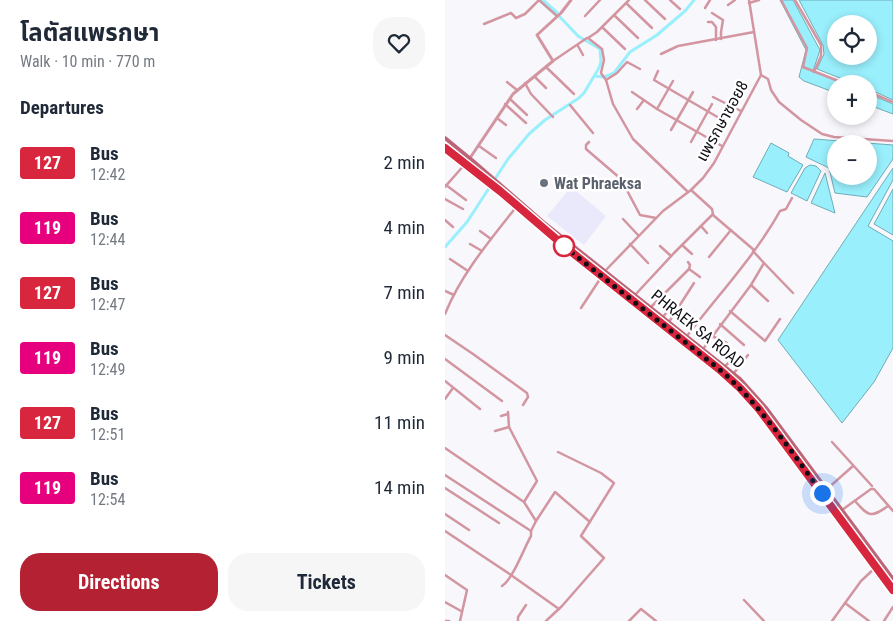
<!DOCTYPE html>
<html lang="en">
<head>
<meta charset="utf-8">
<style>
	body { margin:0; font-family:"Roboto Condensed","Noto Sans Thai",sans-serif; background:#f6f6f7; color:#1f2937; height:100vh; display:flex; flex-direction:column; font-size:19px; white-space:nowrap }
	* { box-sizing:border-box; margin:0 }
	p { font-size:16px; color:#747a83 }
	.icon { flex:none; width:28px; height:28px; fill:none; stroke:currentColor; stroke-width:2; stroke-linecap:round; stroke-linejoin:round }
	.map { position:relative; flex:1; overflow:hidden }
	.side { display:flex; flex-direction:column; background:#fff; width:445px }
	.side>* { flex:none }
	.badge { padding:0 10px; border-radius:4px; font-size:18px; line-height:32px }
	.tools { position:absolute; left:382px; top:15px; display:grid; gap:10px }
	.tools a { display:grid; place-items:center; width:50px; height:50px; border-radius:50%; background:#fff; box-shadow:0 2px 8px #0003; font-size:25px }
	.you { position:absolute; width:25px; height:25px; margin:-12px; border:4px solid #fff; border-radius:50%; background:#1a73e8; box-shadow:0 0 0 8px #1a73e833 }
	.map>.badge { position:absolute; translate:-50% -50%; box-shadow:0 0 0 2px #fff }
	h2 { padding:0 20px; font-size:19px; line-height:45px }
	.round { display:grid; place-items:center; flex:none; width:52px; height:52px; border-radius:20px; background:#f6f6f7 }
	.overview { display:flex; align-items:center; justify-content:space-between; height:85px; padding:0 20px }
	h1 { font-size:24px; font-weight:700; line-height:38px }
	.cta { display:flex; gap:10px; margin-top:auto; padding:10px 20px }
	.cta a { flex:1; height:58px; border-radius:20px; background:#b32133; color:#fff; font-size:20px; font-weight:700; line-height:58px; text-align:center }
	.cta a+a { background:#f6f6f7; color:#1f2937 }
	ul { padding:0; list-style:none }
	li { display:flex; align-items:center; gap:15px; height:65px; padding:0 20px }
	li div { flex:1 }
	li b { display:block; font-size:19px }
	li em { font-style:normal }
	li .badge { min-width:55px; font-weight:700; text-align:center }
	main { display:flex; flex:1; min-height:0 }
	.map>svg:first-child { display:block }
	.built { fill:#eae8fb }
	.water { fill:#99effc; stroke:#70acb7; fill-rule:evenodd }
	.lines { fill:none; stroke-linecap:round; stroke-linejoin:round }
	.canal { stroke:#99effc; stroke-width:3 }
	.river { stroke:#99effc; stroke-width:5.5 }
	.minor { stroke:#d396a1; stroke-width:2.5 }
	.tertiary { stroke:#d396a1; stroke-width:3 }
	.secondary { stroke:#bd6577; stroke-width:4 }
	.line-casing { stroke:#fff; stroke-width:11 }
	.line { stroke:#d7263d; stroke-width:8 }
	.walk { stroke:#0f0e16; stroke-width:5; stroke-dasharray:0 9 }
	.worship-dot { fill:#6b7280; stroke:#fff; stroke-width:2 }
	.stop-dot { fill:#fff; stroke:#d7263d; stroke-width:2.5 }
	.labels { text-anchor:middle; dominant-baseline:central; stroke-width:5; stroke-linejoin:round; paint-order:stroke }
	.street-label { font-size:16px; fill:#0f0e16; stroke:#fff }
	.worship-label { font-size:16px; font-weight:bold; fill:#5b616d; stroke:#fff; text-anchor:start }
</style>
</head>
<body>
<main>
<section class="side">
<div class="overview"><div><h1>โลตัสแพรกษา</h1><p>Walk · 10 min · 770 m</p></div><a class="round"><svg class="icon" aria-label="heart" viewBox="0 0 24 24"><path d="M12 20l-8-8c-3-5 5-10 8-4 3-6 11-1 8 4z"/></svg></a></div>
<h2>Departures</h2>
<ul>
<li><span class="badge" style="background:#d7263d;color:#fff">127</span><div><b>Bus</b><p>12:42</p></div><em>2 min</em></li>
<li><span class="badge" style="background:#e6007e;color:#fff">119</span><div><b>Bus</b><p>12:44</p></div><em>4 min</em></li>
<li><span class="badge" style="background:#d7263d;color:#fff">127</span><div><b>Bus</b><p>12:47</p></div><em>7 min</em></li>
<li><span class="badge" style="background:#e6007e;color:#fff">119</span><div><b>Bus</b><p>12:49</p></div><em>9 min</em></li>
<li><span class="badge" style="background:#d7263d;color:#fff">127</span><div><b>Bus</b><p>12:51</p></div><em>11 min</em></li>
<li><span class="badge" style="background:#e6007e;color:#fff">119</span><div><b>Bus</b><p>12:54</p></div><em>14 min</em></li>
</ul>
<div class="cta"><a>Directions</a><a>Tickets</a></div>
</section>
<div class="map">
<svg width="448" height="621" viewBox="0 0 448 621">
	<rect width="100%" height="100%" fill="#f7f7fc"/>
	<path class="built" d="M126,187L161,216L139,245L102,216Z"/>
	<g class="water">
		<path d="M335,0H348L375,50L368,71L399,84H391V93L359,81L354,77L361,50Z"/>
		<path d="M354,0H448V100L424,89V84H410L372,69L379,54L378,45ZM391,24H424V56H391Z"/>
		<path d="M424,94L448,104V114L424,105Z"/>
		<path d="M369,139L448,145V159L422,197L390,193L384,168L361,157ZM391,144H424V176H391Z"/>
		<path d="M326,143L344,153L343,156L358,165L342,192L308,177Z"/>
		<path d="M365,165L371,166L376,171L362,201L346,193L360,168Z"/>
		<path d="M448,168V180L423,226L448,241V348L429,382L397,423L333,340Z"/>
		<path d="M380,173L390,213L366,203Z"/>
		<path d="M448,189V235L429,224Z"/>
	</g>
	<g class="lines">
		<g class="canal">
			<path d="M150,76L159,77L169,73L185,52L212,35L240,11L249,0"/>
			<path d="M0,247L22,222L63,159L84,134L100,120L134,98L139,93L154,68L156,62L155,49L133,36L115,17"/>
		</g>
		<path class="river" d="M96,0L111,13"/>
		<g class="minor">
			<path d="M94,0L112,16"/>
			<path d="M184,0L152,32L143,38L157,49L159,60L156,73L161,80L168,104L188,139L243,192"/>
			<path d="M200,0L220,19"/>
			<path d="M225,0L235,9"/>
			<path d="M336,0L362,48L358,67L401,84"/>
			<path d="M350,0L376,45V56L369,72"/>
			<path d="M181,3L207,28"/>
			<path d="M304,3L314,0"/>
			<path d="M283,5L290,0"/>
			<path d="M260,8L265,0"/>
			<path d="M267,13L278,20L276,32V39"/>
			<path d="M169,15L193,38"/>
			<path d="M140,16L155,0"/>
			<path d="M263,22H267L271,27V40"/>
			<path d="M39,24L66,13L71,18L80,14L94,0"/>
			<path d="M157,27L180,49"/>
			<path d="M133,46L138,55"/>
			<path d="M216,54L233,46L309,32"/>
			<path d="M108,61L142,38"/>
			<path d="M101,67L129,94"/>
			<path d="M213,71L209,80L281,122"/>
			<path d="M316,75L323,79L326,90L334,102L356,120L377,134L389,137L448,141"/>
			<path d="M90,77L101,88"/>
			<path d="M161,80L172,73L182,62L195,69"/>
			<path d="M62,82L72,90"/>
			<path d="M80,83L86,94L108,117"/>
			<path d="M187,92L212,109L277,146"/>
			<path d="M424,92L448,102"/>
			<path d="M268,97L296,111"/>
			<path d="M65,99L82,115"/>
			<path d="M60,104L81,123"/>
			<path d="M125,105L148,133"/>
			<path d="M192,109L199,100"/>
			<path d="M212,109L228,81"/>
			<path d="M52,118L61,125"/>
			<path d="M226,130L248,92"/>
			<path d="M144,142L141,145V149L176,179L195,215L211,218"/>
			<path d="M246,142L267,104"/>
			<path d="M34,146L51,158"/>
			<path d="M1,185L21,200"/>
			<path d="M0,187L20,164"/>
			<path d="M0,199L18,209"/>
			<path d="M268,215L309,250"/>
			<path d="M178,219L193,235"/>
			<path d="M0,220L8,227"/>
			<path d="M256,226L262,233"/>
			<path d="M35,231L46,239"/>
			<path d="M25,244L37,251"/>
			<path d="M185,244L203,263"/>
			<path d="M237,245L247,254"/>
			<path d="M215,246L226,256"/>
			<path d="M264,257L286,230"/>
			<path d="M5,259L23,271"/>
			<path d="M243,262L245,265L244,269"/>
			<path d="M319,263L348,293"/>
			<path d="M160,271L218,211L246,190L258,178L269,163L316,75L304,0"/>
			<path d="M306,285L323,301"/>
			<path d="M0,291L9,295"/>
			<path d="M190,295L229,253L268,214L267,209L246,190"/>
			<path d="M206,307L244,269L255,277"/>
			<path d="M136,308L157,276"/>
			<path d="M285,311L320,341L335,319"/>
			<path d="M0,314C16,274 46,239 72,206"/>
			<path d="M218,317L229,303"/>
			<path d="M224,322L249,283"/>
			<path d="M275,324L299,345"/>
			<path d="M0,335L28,354L82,393L83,397L78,405"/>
			<path d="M242,336C273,295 310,256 335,211L341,209L347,198"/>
			<path d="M267,336L282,343"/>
			<path d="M258,349L306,285L319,263L308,251"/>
			<path d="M0,359L57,401"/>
			<path d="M280,366L289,358"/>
			<path d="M289,373L303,355"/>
			<path d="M0,381L35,409"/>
			<path d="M0,399L8,388"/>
			<path d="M63,412L64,427L92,481L79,502"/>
			<path d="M56,416L63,414"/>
			<path d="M50,431L64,427"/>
			<path d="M387,442L427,486"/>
			<path d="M0,448L79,502L91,521"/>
			<path d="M0,475L86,531V536C79,548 68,579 57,586"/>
			<path d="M0,488L54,523"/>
			<path d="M382,489L408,466"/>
			<path d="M410,501C424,517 426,518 443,506"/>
			<path d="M397,510L426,489H429L448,511"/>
			<path d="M0,514L24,530"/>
			<path d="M0,531L66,575L114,609"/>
			<path d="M86,531L91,521L110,492L145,522"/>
			<path d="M0,575L22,590L15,621"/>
			<path d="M299,600L319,621"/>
			<path d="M0,602L16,611"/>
			<path d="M400,603L424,621"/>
			<path d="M0,621H4"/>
			<path d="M73,621V617L81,605"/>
			<path d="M101,621L117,606L159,558L136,536L169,483L156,473L113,452"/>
			<path d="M184,621L196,609L211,621"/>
			<path d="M387,621L416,581L431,567"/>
			<path d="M439,621L448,607"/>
		</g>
		<path class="tertiary" d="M25,158L68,94L108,61L92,35L116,13L126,0"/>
		<g class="secondary">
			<path d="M0,138L28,161L98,222L295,379L321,408L448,579"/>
			<path d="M0,148L55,191L124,250L274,369L300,393L314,409L448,589"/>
		</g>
	</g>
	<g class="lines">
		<g class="line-casing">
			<path id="line" d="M0,148L55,191L124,250L274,369L295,388L314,409L448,590"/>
		</g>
		<use href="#line" class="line"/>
		<path class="walk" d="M119,246L116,244L274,369C315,404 345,450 377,493"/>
	</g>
	<circle class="worship-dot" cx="99" cy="183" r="5"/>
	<circle class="stop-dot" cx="119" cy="246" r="10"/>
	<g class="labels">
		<g class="street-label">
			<text transform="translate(277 121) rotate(-61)">แพรกษาซอย8</text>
			<text transform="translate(253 329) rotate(39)">PHRAEK SA ROAD</text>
		</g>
		<g class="worship-label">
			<text x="109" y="183">Wat Phraeksa</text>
		</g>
	</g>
</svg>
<div class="tools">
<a><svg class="icon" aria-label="locate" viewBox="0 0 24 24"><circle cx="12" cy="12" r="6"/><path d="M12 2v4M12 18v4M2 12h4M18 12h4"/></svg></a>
<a>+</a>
<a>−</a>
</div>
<div class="you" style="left:377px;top:493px"></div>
</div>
</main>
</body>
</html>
